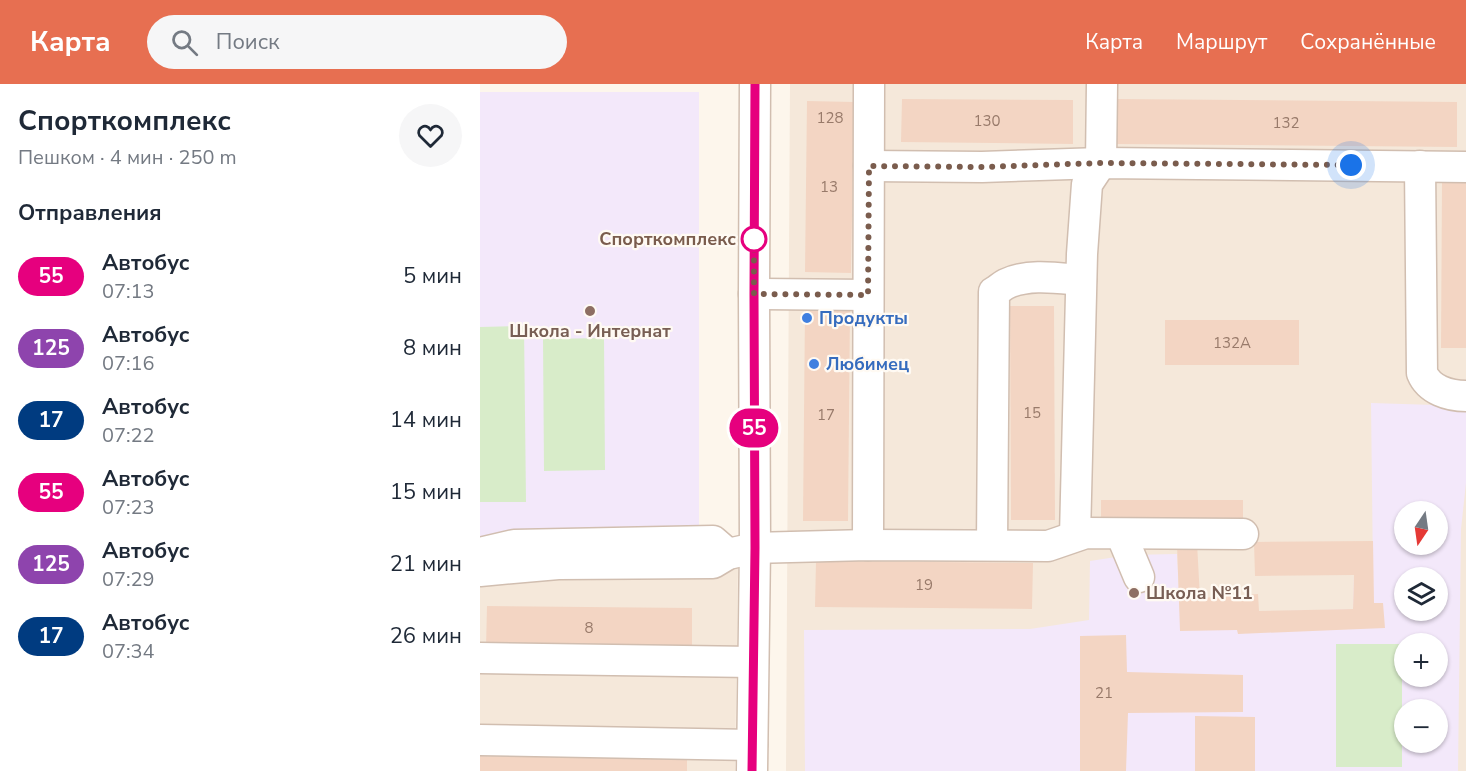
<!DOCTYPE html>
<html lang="ru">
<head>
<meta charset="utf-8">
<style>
	body { margin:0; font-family:"Nunito Sans",sans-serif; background:#f6f6f7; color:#1f2937; height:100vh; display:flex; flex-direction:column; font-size:22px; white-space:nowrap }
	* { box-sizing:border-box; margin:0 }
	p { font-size:20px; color:#747a83 }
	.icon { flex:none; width:33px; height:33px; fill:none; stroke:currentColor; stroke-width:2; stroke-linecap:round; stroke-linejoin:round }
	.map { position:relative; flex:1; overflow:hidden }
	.panel { display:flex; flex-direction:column; background:#fff; width:480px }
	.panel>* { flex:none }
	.badge { padding:0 12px; border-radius:20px; font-size:21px; line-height:39px }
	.needle { width:39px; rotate:193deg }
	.buttons { position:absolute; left:914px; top:417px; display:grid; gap:12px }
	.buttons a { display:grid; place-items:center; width:54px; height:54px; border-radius:50%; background:#fff; box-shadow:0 2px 4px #0004; font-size:30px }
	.you { position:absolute; width:30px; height:30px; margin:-15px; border:4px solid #fff; border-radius:50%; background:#1a73e8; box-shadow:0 0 0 9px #1a73e833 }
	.map>.badge { position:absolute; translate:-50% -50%; box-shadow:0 0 0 3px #fff }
	h2 { padding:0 18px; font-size:22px; line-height:54px }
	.round { display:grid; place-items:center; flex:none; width:63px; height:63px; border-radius:32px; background:#f6f6f7 }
	.overview { display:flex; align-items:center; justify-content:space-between; height:102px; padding:0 18px }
	h1 { font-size:28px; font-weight:700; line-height:45px }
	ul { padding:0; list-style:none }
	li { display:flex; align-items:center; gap:18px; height:72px; padding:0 18px }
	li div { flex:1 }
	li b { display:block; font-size:22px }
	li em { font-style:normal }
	li .badge { min-width:66px; font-weight:700; text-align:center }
	header { display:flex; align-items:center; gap:36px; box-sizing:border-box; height:84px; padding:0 30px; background:#e76f51; color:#fff }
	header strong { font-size:28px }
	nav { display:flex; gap:33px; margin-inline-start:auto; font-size:21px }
	.search { width:420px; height:54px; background:#f6f6f7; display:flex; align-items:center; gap:15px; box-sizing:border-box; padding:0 21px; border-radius:33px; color:#747a83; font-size:22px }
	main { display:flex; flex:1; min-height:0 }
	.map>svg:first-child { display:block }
	.residential { fill:#f5e8da; fill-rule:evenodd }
	.education { fill:#f3e8fa; fill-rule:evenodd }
	.green { fill:#d8ecc9 }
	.building { fill:#f3d5c3 }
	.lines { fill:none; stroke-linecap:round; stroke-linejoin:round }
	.minor-casing { stroke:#d1beb0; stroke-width:33 }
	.minor { stroke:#fff; stroke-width:30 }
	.line-casing { stroke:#fff; stroke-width:14 }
	.line { stroke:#e6007e; stroke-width:9 }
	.walk { stroke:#7a5c4d; stroke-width:6; stroke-dasharray:0 10.8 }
	.stop-dot { fill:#fff; stroke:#e6007e; stroke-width:3 }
	.education-dot { fill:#8d6e63; stroke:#fffaf3; stroke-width:2 }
	.shop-dot { fill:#3f7fe0; stroke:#fffaf3; stroke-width:2 }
	.labels { text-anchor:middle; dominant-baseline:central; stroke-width:4.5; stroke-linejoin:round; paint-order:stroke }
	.number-label { font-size:15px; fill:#987a6a }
	.stop-label { font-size:18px; font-weight:bold; fill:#7a5c4d; stroke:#fffaf3; text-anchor:end }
	.shop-label { font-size:18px; font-weight:bold; fill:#366cbe; stroke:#fffaf3; text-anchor:start }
	.education-label { font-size:18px; font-weight:bold; fill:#785e54; stroke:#fffaf3 }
</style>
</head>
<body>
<header>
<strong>Карта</strong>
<div class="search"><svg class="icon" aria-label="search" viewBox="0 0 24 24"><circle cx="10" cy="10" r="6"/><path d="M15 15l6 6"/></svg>Поиск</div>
<nav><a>Карта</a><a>Маршрут</a><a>Сохранённые</a></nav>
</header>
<main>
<section class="panel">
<div class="overview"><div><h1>Спорткомплекс</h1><p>Пешком · 4 мин · 250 m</p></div><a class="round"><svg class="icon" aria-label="heart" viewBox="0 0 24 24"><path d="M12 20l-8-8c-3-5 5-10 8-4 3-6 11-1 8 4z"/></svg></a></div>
<h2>Отправления</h2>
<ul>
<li><span class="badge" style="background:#e6007e;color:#fff">55</span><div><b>Автобус</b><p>07:13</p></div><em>5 мин</em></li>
<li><span class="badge" style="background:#8e44ad;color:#fff">125</span><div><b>Автобус</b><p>07:16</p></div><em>8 мин</em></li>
<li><span class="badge" style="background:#003b80;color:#fff">17</span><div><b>Автобус</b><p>07:22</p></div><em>14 мин</em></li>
<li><span class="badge" style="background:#e6007e;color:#fff">55</span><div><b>Автобус</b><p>07:23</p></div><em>15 мин</em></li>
<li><span class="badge" style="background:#8e44ad;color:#fff">125</span><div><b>Автобус</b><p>07:29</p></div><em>21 мин</em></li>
<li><span class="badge" style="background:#003b80;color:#fff">17</span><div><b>Автобус</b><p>07:34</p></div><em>26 мин</em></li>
</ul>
</section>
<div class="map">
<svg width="986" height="687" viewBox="0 0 986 687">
	<rect width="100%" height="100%" fill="#fdf6ec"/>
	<g class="residential">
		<path d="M310,0H986V687H306ZM924,428H957V460H924ZM924,494H957V526H924ZM924,560H957V592H924ZM924,626H957V658H924Z"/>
		<path d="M258,483L255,687H0V502L17,497Z"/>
	</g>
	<g class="education">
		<path d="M0,8H219V448L0,463Z"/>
		<path d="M891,319L986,322V399L981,445L978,687H325L324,546L550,545L609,536L610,477L649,471L697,470L700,530L873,525L874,491L893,490ZM924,428H957V460H924ZM924,494H957V526H924ZM924,560H957V592H924ZM924,626H957V658H924Z"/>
	</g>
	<g class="green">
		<path d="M44,242L46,418H0V243Z"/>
		<path d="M124,254L125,386L64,387L63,255Z"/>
		<rect x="856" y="560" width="66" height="123"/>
	</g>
	<g class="building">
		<path d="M422,15L593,16V60L421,58Z"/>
		<path d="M636,15L977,18V63L636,60Z"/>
		<path d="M327,17L374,18L371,189L325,188Z"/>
		<path d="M962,97H986V264H961Z"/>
		<path d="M530,222H574L575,436H531Z"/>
		<path d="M325,224L370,225L368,437H323Z"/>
		<rect x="685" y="236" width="134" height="45"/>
		<rect x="621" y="416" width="142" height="20"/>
		<path d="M893,457L894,519H903L905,544L758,550L757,546L700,547L697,460L717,459L720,514L778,510L779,527L873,525L874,491L775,492L774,458Z"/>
		<path d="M336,477L553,479L552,525L335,523Z"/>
		<path d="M7,522L212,524V566L6,564Z"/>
		<path d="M646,551L647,588L763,591V628L648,629L646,687H600V552Z"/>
		<path d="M715,632L775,633V687H715Z"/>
		<path d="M0,672L207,675V687H0Z"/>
	</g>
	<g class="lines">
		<g class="minor-casing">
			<g id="minor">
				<path d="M389,82L502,83L621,79L986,83"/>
				<path d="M940,82L942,289C949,306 969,312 986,312"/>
				<path d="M274,210L388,211"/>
				<path d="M641,450L659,493"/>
				<path d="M595,452L602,170L607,100L621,79L622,0"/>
				<path d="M388,461L389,0"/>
				<path d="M512,461L514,208C518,206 522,202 526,200C548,189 578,194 601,196"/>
				<path d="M0,469L34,461L233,457L248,470"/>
				<path d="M0,487L78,480L233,479L248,470L275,464L388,461L568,462L606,449L763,450"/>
				<path d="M0,574L273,578"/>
				<path d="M0,656L272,661"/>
				<path d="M272,687L275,464L274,210L275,0"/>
			</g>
		</g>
		<use href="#minor" class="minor"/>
	</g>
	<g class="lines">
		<g class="line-casing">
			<path id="line" d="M272,687L275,464L274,210L275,0"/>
		</g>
		<use href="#line" class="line"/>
		<path class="walk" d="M274,155V210L388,211L389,82L502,83L621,79L871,81"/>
	</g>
	<circle class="stop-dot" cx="274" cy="155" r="12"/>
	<g class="education-dot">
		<circle cx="110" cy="227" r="6"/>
		<circle cx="654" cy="509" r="6"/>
	</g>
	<g class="shop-dot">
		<circle cx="327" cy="234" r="6"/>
		<circle cx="334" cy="280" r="6"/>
	</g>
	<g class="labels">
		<g class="number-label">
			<text x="350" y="34">128</text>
			<text x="507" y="37">130</text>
			<text x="806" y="39">132</text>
			<text x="349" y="103">13</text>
			<text x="752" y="259">132А</text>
			<text x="552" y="329">15</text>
			<text x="346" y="331">17</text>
			<text x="444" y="501">19</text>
			<text x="109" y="544">8</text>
			<text x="624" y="609">21</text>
		</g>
		<g class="stop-label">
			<text x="256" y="155">Спорткомплекс</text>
		</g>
		<g class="shop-label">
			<text x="339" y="234">Продукты</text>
			<text x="346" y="280">Любимец</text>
		</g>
		<g class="education-label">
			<text x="110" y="247">Школа - Интернат</text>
			<text x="666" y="509" text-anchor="start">Школа №11</text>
		</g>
	</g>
</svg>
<div class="buttons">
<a><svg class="needle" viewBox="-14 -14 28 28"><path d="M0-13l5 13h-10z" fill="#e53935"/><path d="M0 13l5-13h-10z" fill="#747a83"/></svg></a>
<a><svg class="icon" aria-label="layers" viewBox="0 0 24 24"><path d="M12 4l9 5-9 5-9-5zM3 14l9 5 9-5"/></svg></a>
<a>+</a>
<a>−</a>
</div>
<div class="you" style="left:871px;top:81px"></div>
<b class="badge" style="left:274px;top:344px;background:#e6007e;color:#fff">55</b>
</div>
</main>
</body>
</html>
